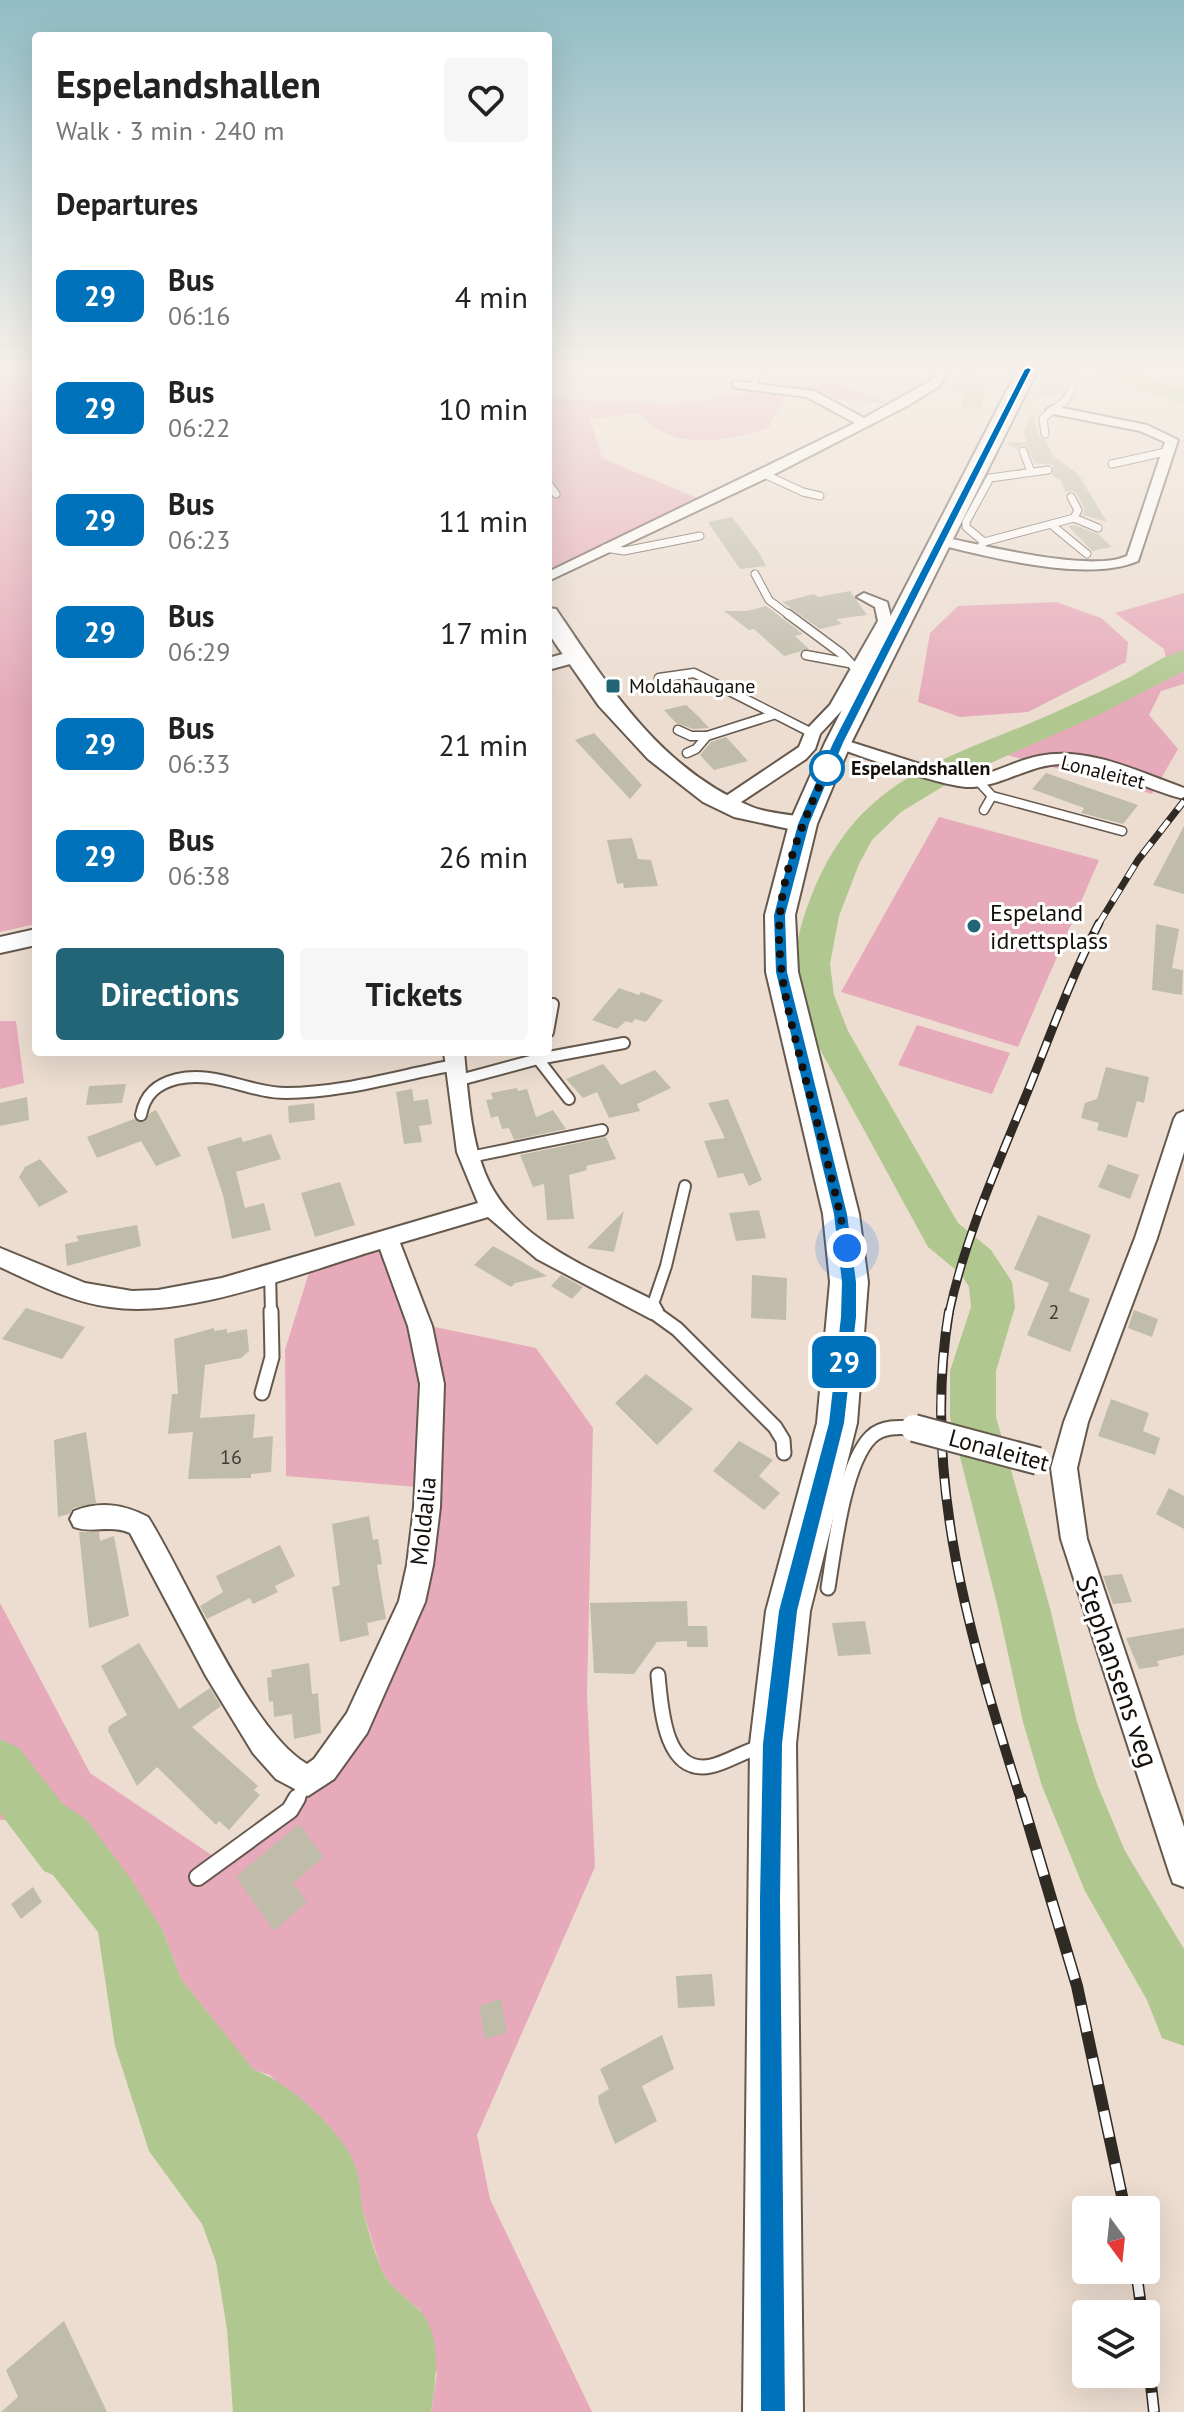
<!DOCTYPE html>
<html lang="en">
<head>
<meta charset="utf-8">
<style>
	body { margin:0; font-family:"PT Sans",sans-serif; background:#f6f6f6; color:#222; height:100vh; display:flex; flex-direction:column; font-size:30px; white-space:nowrap }
	* { box-sizing:border-box; margin:0 }
	p { font-size:26px; color:#767676 }
	.icon { flex:none; width:44px; height:44px; fill:none; stroke:currentColor; stroke-width:2; stroke-linecap:round; stroke-linejoin:round }
	.map { position:relative; flex:1; overflow:hidden }
	.side { position:absolute; left:32px; top:32px; width:520px; height:1024px; display:flex; flex-direction:column; background:#fff; border-radius:8px; box-shadow:0 8px 32px #0002 }
	.side>* { flex:none }
	.badge { padding:0 16px; border-radius:12px; font-size:28px; line-height:52px }
	.needle { width:52px; rotate:165deg }
	.controls { position:absolute; left:1072px; top:2196px; display:grid; gap:16px }
	.controls a { display:grid; place-items:center; width:88px; height:88px; border-radius:8px; background:#fff; box-shadow:0 8px 32px #0002; font-size:40px }
	.you { position:absolute; width:40px; height:40px; margin:-20px; border:6px solid #fff; border-radius:50%; background:#1a73e8; box-shadow:0 0 0 12px #1a73e833 }
	.map>.badge { position:absolute; translate:-50% -50%; box-shadow:0 0 0 4px #fff }
	h2 { padding:0 24px; font-size:30px; line-height:72px }
	.round { display:grid; place-items:center; flex:none; width:84px; height:84px; border-radius:8px; background:#f6f6f6 }
	.head { display:flex; align-items:center; justify-content:space-between; height:136px; padding:0 24px }
	h1 { font-size:38px; font-weight:700; line-height:60px }
	.action { display:flex; gap:16px; margin-top:auto; padding:16px 24px }
	.action a { flex:1; height:92px; border-radius:8px; background:#226577; color:#fff; font-size:32px; font-weight:700; line-height:92px; text-align:center }
	.action a+a { background:#f6f6f6; color:#222 }
	ul { padding:0; list-style:none }
	li { display:flex; align-items:center; gap:24px; height:112px; padding:0 24px }
	li div { flex:1 }
	li b { display:block; font-size:30px }
	li em { font-style:normal }
	li .badge { min-width:88px; font-weight:700; text-align:center }
	.map>svg:first-child { display:block }
	.green { fill:#e6aaba }
	.water { fill:#b0c790 }
	.lines { fill:none; stroke-linecap:round; stroke-linejoin:round }
	.river { fill:#b0c790; fill-rule:evenodd }
	.building { fill:#c0bcaa }
	.service-far4-casing { stroke:#65584d; stroke-width:9 }
	.service-far3-casing { stroke:#65584d; stroke-width:11 }
	.service-far2-casing { stroke:#65584d; stroke-width:14 }
	.service-far1-casing { stroke:#65584d; stroke-width:17 }
	.service-casing { stroke:#65584d; stroke-width:20 }
	.minor-casing { stroke:#65584d; stroke-width:4 }
	.tertiary-casing { stroke:#65584d; stroke-width:4 }
	.secondary-casing { stroke:#65584d; stroke-width:4 }
	.primary-casing { stroke:#65584d; stroke-width:4 }
	.service-far4 { stroke:#fff; stroke-width:7 }
	.service-far3 { stroke:#fff; stroke-width:8 }
	.service-far2 { stroke:#fff; stroke-width:10 }
	.service-far1 { stroke:#fff; stroke-width:13 }
	.service { stroke:#fff; stroke-width:16 }
	.minor { fill:#fff; fill-rule:evenodd }
	.tertiary { fill:#fff; fill-rule:evenodd }
	.secondary { fill:#fff; fill-rule:evenodd }
	.primary { fill:#fff; fill-rule:evenodd }
	.rail-far3-casing { stroke:#302a24; stroke-width:7 }
	.rail-far2-casing { stroke:#302a24; stroke-width:9 }
	.rail-far1-casing { stroke:#302a24; stroke-width:10 }
	.rail-casing { stroke:#302a24; stroke-width:12 }
	.rail-far3 { stroke:#fff; stroke-width:5; stroke-dasharray:14; stroke-linecap:butt }
	.rail-far2 { stroke:#fff; stroke-width:6; stroke-dasharray:17; stroke-linecap:butt }
	.rail-far1 { stroke:#fff; stroke-width:7; stroke-dasharray:21; stroke-linecap:butt }
	.rail { stroke:#fff; stroke-width:9; stroke-dasharray:27; stroke-linecap:butt }
	.minor-bridge-casing { stroke:#65584d; stroke-width:30; stroke-linecap:butt }
	.minor-bridge { stroke:#fff; stroke-width:26 }
	.line { fill:#0072bc; stroke:#fff; stroke-width:2 }
	.walk { stroke:#15100b; stroke-width:8; stroke-dasharray:0 14.4 }
	.poi-dot { fill:#226577; stroke:#fff; stroke-width:3 }
	.stop-dot { fill:#fff; stroke:#0072bc; stroke-width:4 }
	.labels { text-anchor:middle; dominant-baseline:central; stroke-width:6; stroke-linejoin:round; paint-order:stroke }
	.far-poi-label { font-size:20px; fill:#15100b; stroke:#fff; text-anchor:start }
	.far-stop-label { font-size:20px; font-weight:bold; fill:#15100b; stroke:#fff; text-anchor:start }
	.far-street-label { font-size:20px; fill:#15100b; stroke:#fff }
	.number-label { font-size:20px; fill:#403b33 }
	.poi-label { font-size:24px; fill:#15100b; stroke:#fff; text-anchor:start }
	.street-label { font-size:24px; fill:#15100b; stroke:#fff }
	.near-street-label { font-size:28px; fill:#15100b; stroke:#fff }
</style>
</head>
<body>
<div class="map">
<svg width="1184" height="2412" viewBox="0 0 1184 2412">
	<rect width="100%" height="100%" fill="#ecddd0"/>
	<g class="green">
		<path d="M0,369H36V924L0,932Z"/>
		<path d="M838,384L893,405L787,393L768,428C737,438 694,448 663,432C654,428 645,419 637,413L590,419L602,458L704,501L725,500L548,574V398L672,405L778,388Z"/>
		<path d="M1184,593V684L1161,691L1149,715L1178,749L1152,794L996,752L1018,733L1070,720L1169,674L1164,649L1115,613Z"/>
		<path d="M1056,602L1101,618L1128,642L1126,662L1028,712L960,717L918,702L930,633L958,606Z"/>
		<path d="M939,817L1099,860L1018,1047L841,992Z"/>
		<path d="M0,1021H16L24,1083L0,1089Z"/>
		<path d="M917,1025L1010,1053L992,1094L898,1065Z"/>
		<path d="M390,1246L425,1325L536,1348L593,1428L587,1694L595,1867L477,2135L490,2199L592,2412H431L437,2374L420,2310L391,2286L381,2269L362,2208L356,2168L270,2075L254,2070L242,2056L181,1979L163,1931L29,1808L22,1820H0V1603L90,1773L219,1860L261,1835L381,1698L429,1488L286,1476L285,1350L311,1266Z"/>
	</g>
	<path class="water" d="M47,1801L61,1803L86,1819L131,1879L163,1931L181,1979L254,2070C288,2081 348,2135 357,2171C360,2182 360,2195 362,2207C367,2227 373,2247 380,2266C387,2285 402,2294 416,2307C444,2332 436,2380 431,2412H233L227,2329L216,2262L202,2224L149,2151L115,2046L98,1932L31,1847L22,1820L29,1808Z"/>
	<g class="lines">
		<g class="river">
			<path d="M1090,369H1123L1184,389V404L1093,374Z"/>
			<path d="M1184,650V671L1098,715L955,779L901,812L872,840L859,864L839,916L830,964L834,995L848,1031L958,1223L991,1250L1012,1282L1015,1307L996,1371V1417L1050,1608L1077,1722L1097,1784L1125,1851L1184,1949V2046L1162,2038L1147,2000L1085,1891L1042,1786L1023,1722L998,1608L950,1417V1371L971,1307L969,1287L961,1274L928,1247L810,1031C791,985 791,949 809,902C857,773 945,762 1058,711C1082,700 1106,689 1130,677C1147,667 1165,655 1184,650Z"/>
			<path d="M0,1739L19,1748L84,1831L93,1851L84,1871L64,1880L44,1871L0,1813Z"/>
		</g>
	</g>
	<g class="building">
		<path d="M963,369H973L986,382L982,409L962,407L963,393L952,391Z"/>
		<path d="M1046,369H1079L1073,382L1068,383L1063,392L1058,391L1055,397L1035,394Z"/>
		<path d="M1032,412L1039,437L1046,440L1053,456L1078,474L1107,522L1083,515L1084,508L1077,494L1072,491L1066,492L1060,480L1052,475L1053,465L1035,463L1026,446L1020,445L1017,450L1006,443L1027,442L1023,433Z"/>
		<path d="M732,517L760,554L766,566L740,569L708,522Z"/>
		<path d="M1074,525L1098,534L1112,547L1092,551L1068,526Z"/>
		<path d="M850,591L867,615L836,619L842,624L820,629L782,602L814,594L818,597Z"/>
		<path d="M766,606L803,634L795,636L809,649L784,656L754,629L749,630L724,611H747Z"/>
		<path d="M686,705L698,716L709,728L693,729L676,723L664,710Z"/>
		<path d="M594,733L642,785L630,799L575,740Z"/>
		<path d="M726,737L748,761L714,770L700,755L711,742Z"/>
		<path d="M1046,773L1112,796L1138,805L1123,824L1081,813L1084,808L1032,789Z"/>
		<path d="M1184,826V894L1153,885Z"/>
		<path d="M632,838L638,859L651,860L658,886L624,888L623,883L617,884L607,840Z"/>
		<path d="M1156,924L1179,929L1172,968L1183,970L1182,995L1152,990Z"/>
		<path d="M619,988L639,995L641,992L663,1000L646,1022L635,1019L632,1023L626,1021L617,1029L592,1020Z"/>
		<path d="M603,1064L621,1085L655,1070L671,1088L637,1104L640,1111L609,1118L597,1092L583,1098L566,1079Z"/>
		<path d="M1106,1067L1149,1077L1144,1103L1137,1101L1127,1138L1097,1130L1099,1123L1081,1118L1085,1103L1097,1099Z"/>
		<path d="M126,1084L122,1103L86,1105L89,1086Z"/>
		<path d="M517,1088L518,1091L527,1089L536,1117L553,1110L566,1129L514,1140L509,1128L502,1129L498,1116L491,1118L486,1100L493,1099L491,1093Z"/>
		<path d="M412,1089L414,1101L428,1099L432,1124L419,1126L422,1142L404,1144L396,1092Z"/>
		<path d="M27,1097L29,1120L0,1126V1103Z"/>
		<path d="M728,1099L762,1180L749,1186L743,1173L718,1178L704,1141L725,1138L708,1103Z"/>
		<path d="M314,1103L315,1120L289,1123L288,1106Z"/>
		<path d="M156,1110L181,1156L156,1166L141,1141L97,1158L87,1137L134,1119L144,1122L150,1113Z"/>
		<path d="M271,1134L281,1159L236,1172L245,1208L264,1203L271,1230L232,1239L223,1195L207,1147L241,1137L243,1142Z"/>
		<path d="M606,1137L616,1159L586,1166L587,1170L569,1175L574,1219L547,1220L544,1184L533,1187L520,1155Z"/>
		<path d="M40,1159L68,1192L39,1207L19,1177L25,1167Z"/>
		<path d="M1108,1164L1139,1175L1130,1199L1098,1187Z"/>
		<path d="M340,1182L355,1225L315,1237L301,1193Z"/>
		<path d="M759,1210L766,1238L736,1241L729,1213Z"/>
		<path d="M624,1211L614,1252L587,1248Z"/>
		<path d="M1038,1215L1091,1235L1069,1291L1090,1299L1070,1352L1027,1335L1049,1283L1014,1269Z"/>
		<path d="M137,1225L141,1246L67,1266L65,1244L79,1241L76,1236Z"/>
		<path d="M493,1246L519,1260L547,1276L515,1283L511,1287L474,1265Z"/>
		<path d="M561,1275L583,1287L572,1299L551,1286Z"/>
		<path d="M752,1275L787,1278L786,1320L751,1318Z"/>
		<path d="M26,1308L85,1327L62,1359L2,1339Z"/>
		<path d="M1134,1310L1158,1319L1152,1337L1128,1328Z"/>
		<path d="M214,1328V1331L227,1329V1333L247,1329L249,1351L241,1358L205,1365L200,1418L255,1414L253,1438L273,1436L271,1472L251,1474V1478L188,1479L193,1432L168,1434L172,1394H178L174,1339Z"/>
		<path d="M646,1374L693,1409L657,1445L615,1403Z"/>
		<path d="M1111,1399L1149,1413L1143,1431L1160,1438L1155,1455L1098,1436Z"/>
		<path d="M86,1432L96,1503L73,1508L69,1514L58,1517L54,1440Z"/>
		<path d="M739,1441L773,1460L759,1476L780,1493L764,1510L713,1471Z"/>
		<path d="M1169,1488L1184,1496V1529L1156,1514Z"/>
		<path d="M369,1516L373,1540L378,1539L382,1564L377,1565L386,1619L367,1623L369,1635L340,1642L332,1587L340,1585L332,1524Z"/>
		<path d="M79,1532H99L100,1541L114,1536L129,1616L89,1628Z"/>
		<path d="M280,1545L295,1576L275,1586L278,1592L253,1604L250,1598L207,1619L200,1606L223,1592L216,1576Z"/>
		<path d="M1122,1574L1132,1602L1113,1604L1103,1576Z"/>
		<path d="M687,1601L688,1626H707L708,1647H687V1641L657,1642L634,1674L594,1673L590,1603Z"/>
		<path d="M865,1621L871,1654L838,1656L832,1623Z"/>
		<path d="M1184,1628V1655L1157,1661L1159,1666L1139,1669L1126,1638Z"/>
		<path d="M139,1643L179,1709L210,1688L221,1706L192,1727L258,1786L254,1790L260,1795L229,1830L219,1821L216,1825L157,1767L137,1786L108,1731L109,1726L127,1715L101,1666Z"/>
		<path d="M309,1663L312,1694L318,1693L321,1733L294,1739L292,1714L274,1717L273,1701L269,1702L267,1678L272,1677L271,1670Z"/>
		<path d="M299,1824L324,1857L293,1883L307,1902L274,1931L236,1877Z"/>
		<path d="M33,1887L42,1902L21,1919L11,1904Z"/>
		<path d="M712,1974L715,2006L678,2008L676,1976Z"/>
		<path d="M501,1999L507,2033L485,2039L479,2006Z"/>
		<path d="M662,2035L674,2069L642,2086L657,2121L615,2144L599,2104L598,2096L609,2089L600,2069Z"/>
		<path d="M64,2321L107,2412H1L18,2397L6,2370Z"/>
	</g>
	<g class="lines">
		<g class="service-far4-casing">
			<g id="service-far4">
				<path d="M754,386L758,370"/>
				<path d="M1045,434L1043,418L1066,400L1072,388"/>
				<path d="M1023,451L1031,472"/>
				<path d="M1112,464L1170,451"/>
				<path d="M764,474L803,492L820,496"/>
				<path d="M548,483L556,494"/>
				<path d="M1074,518L1098,528"/>
				<path d="M1053,526L1087,554"/>
				<path d="M984,542L966,527V522L990,478L1048,470"/>
				<path d="M981,546L984,542L1074,518L1078,510L1071,497"/>
				<path d="M605,548L624,551L700,536"/>
				<path d="M755,574L769,600L790,616"/>
			</g>
		</g>
		<g class="service-far3-casing">
			<g id="service-far3">
				<path d="M788,614L842,654L856,669"/>
				<path d="M806,655L849,663"/>
				<path d="M659,678L694,673L812,733"/>
				<path d="M678,730L691,736H707"/>
				<path d="M687,753L696,749L707,736L773,715"/>
				<path d="M980,783L992,796L984,810"/>
				<path d="M992,796L1122,831"/>
			</g>
		</g>
		<g class="service-far2-casing">
			<g id="service-far2">
				<path d="M548,1032L553,1004"/>
				<path d="M540,1053L538,1059L569,1099"/>
				<path d="M456,1081L538,1059L624,1043"/>
				<path d="M141,1115C145,1094 157,1084 177,1079C215,1070 249,1093 286,1093C343,1093 400,1075 455,1065"/>
				<path d="M470,1157L602,1130"/>
				<path d="M270,1273L271,1313"/>
				<path d="M655,1313L651,1310L666,1266L685,1186"/>
			</g>
		</g>
		<g class="service-far1-casing">
			<g id="service-far1">
				<path d="M652,1311L677,1329L775,1427L783,1440L784,1453"/>
				<path d="M262,1393L272,1357L271,1311"/>
				<path d="M828,1588C834,1551 844,1463 871,1437C882,1426 899,1427 913,1428"/>
				<path d="M658,1675C661,1706 664,1776 711,1766C729,1762 745,1750 764,1746"/>
				<path d="M296,1800L308,1781"/>
			</g>
		</g>
		<g class="service-casing">
			<path id="service" d="M198,1877L290,1810L297,1798"/>
		</g>
		<g class="minor-casing">
			<g id="minor">
				<path d="M937,369H949L939,386L909,405L769,477L548,581V572L855,423L807,397L737,388L733,387V381L814,391L864,418L930,381Z"/>
				<path d="M1052,406L1147,425L1178,440L1138,561C1088,583 989,557 936,544V538L941,537C985,545 1088,573 1127,556L1165,442L1140,431L1048,413L1046,410Z"/>
				<path d="M864,593L887,602L892,621L845,707L820,734L815,749L806,759L732,808H720L717,804L720,800L799,747L806,730L830,705L878,621L875,607L857,597Z"/>
				<path d="M838,738L961,777C990,778 1012,761 1039,756C1088,746 1139,772 1184,788V799C1144,789 1109,767 1067,764C1033,762 1006,785 973,787C945,789 863,756 832,746V740Z"/>
				<path d="M444,1052H464C468,1092 470,1135 485,1173C513,1243 598,1271 659,1303L663,1310L659,1317L651,1319L537,1259L488,1217L400,1243L432,1326L444,1384L440,1507L433,1565L425,1602L367,1733L334,1779L308,1796L276,1779L253,1753L206,1676L130,1533C111,1524 92,1534 74,1527L70,1519L74,1511C100,1501 123,1504 148,1517C186,1577 250,1732 307,1764L314,1759L347,1713L399,1601L407,1565L414,1507L420,1384L408,1326L380,1249C303,1272 188,1319 110,1307C71,1302 35,1283 0,1267V1248L85,1283L132,1291L158,1290L222,1278L478,1203L457,1152Z"/>
				<path d="M1184,1111V1152L1157,1238L1088,1422L1077,1468L1087,1539L1184,1827V1887L1173,1883L1169,1872L1061,1539L1051,1468L1064,1422L1135,1238L1174,1119L1177,1114Z"/>
			</g>
		</g>
		<g class="tertiary-casing">
			<g id="tertiary">
				<path d="M574,651L581,653L584,657L581,661L548,670V658Z"/>
				<path d="M36,929V945L0,953V937Z"/>
			</g>
		</g>
		<g class="secondary-casing">
			<path id="secondary" d="M548,608L556,609C608,686 661,770 752,807C770,814 792,814 812,819L816,824L812,829L803,832L734,817L703,802L648,759L599,706L555,643L548,632Z"/>
		</g>
		<g class="primary-casing">
			<path id="primary" d="M1018,369H1038L851,743L817,824L795,915L798,972L859,1214L868,1282L857,1423L810,1611L796,1744L803,2412H743L750,1744L766,1611L817,1423L830,1282L823,1214L766,972L765,915L789,824L825,743Z"/>
		</g>
		<use href="#service-far4" class="service-far4"/>
		<use href="#service-far3" class="service-far3"/>
		<use href="#service-far2" class="service-far2"/>
		<use href="#service-far1" class="service-far1"/>
		<use href="#service" class="service"/>
		<use href="#minor" class="minor"/>
		<use href="#tertiary" class="tertiary"/>
		<use href="#secondary" class="secondary"/>
		<use href="#primary" class="primary"/>
		<g class="rail-far3-casing">
			<path id="rail-far3" d="M1098,925L1138,860L1184,801"/>
		</g>
		<g class="rail-far2-casing">
			<path id="rail-far2" d="M949,1313C965,1238 996,1169 1025,1098C1049,1039 1070,979 1099,923"/>
		</g>
		<g class="rail-far1-casing">
			<path id="rail-far1" d="M949,1311C921,1479 971,1641 1021,1800"/>
		</g>
		<g class="rail-casing">
			<g id="rail">
				<path d="M1021,1798L1077,1986L1125,2210"/>
				<path d="M1136,2270L1142,2314"/>
				<path d="M1146,2339L1154,2412"/>
			</g>
		</g>
		<use href="#rail-far3" class="rail-far3"/>
		<use href="#rail-far2" class="rail-far2"/>
		<use href="#rail-far1" class="rail-far1"/>
		<use href="#rail" class="rail"/>
		<g class="minor-bridge-casing">
			<path id="minor-bridge" d="M914,1428L1038,1461"/>
		</g>
		<use href="#minor-bridge" class="minor-bridge"/>
	</g>
	<linearGradient id="sky" x2="0" y2="1"><stop stop-color="#91bcc5"/><stop offset="0.52" stop-color="#f6f0ea"/><stop offset="1" stop-color="#f6f0ea" stop-opacity="0"/></linearGradient>
	<rect width="1184" height="707" fill="url(#sky)"/>
	<path class="line" d="M1028,367L1032,369L844,743L810,824L786,915L788,972L848,1214L857,1282V1317L845,1423L798,1611L783,1744L781,1900L786,2412H760L759,1900L762,1744L778,1611L828,1423L840,1317L841,1282L833,1214L775,972L773,915L797,824L832,743L1024,369Z"/>
	<g class="lines">
		<path class="walk" d="M827,768L829,765C808,811 784,863 780,915C775,969 792,1025 805,1077C820,1134 836,1190 847,1248"/>
	</g>
	<g class="poi-dot">
		<rect x="605" y="678" width="16" height="16" rx="4"/>
		<circle cx="974" cy="926" r="8"/>
	</g>
	<circle class="stop-dot" cx="827" cy="768" r="16"/>
	<g class="labels">
		<g class="far-poi-label">
			<text x="629" y="686">Moldahaugane</text>
		</g>
		<g class="far-stop-label">
			<text x="851" y="768">Espelandshallen</text>
		</g>
		<g class="far-street-label">
			<text transform="translate(1103 772) rotate(14)">Lonaleitet</text>
		</g>
		<g class="number-label">
			<text x="1054" y="1312">2</text>
			<text x="231" y="1457">16</text>
		</g>
		<g class="poi-label">
			<text x="990" y="912">Espeland<tspan x="990" dy="28">idrettsplass</tspan></text>
		</g>
		<g class="street-label">
			<text transform="translate(999 1450) rotate(15)">Lonaleitet</text>
			<text transform="translate(423 1521) rotate(-84)">Moldalia</text>
		</g>
		<g class="near-street-label">
			<text transform="translate(1118 1671) rotate(71)">Stephansens veg</text>
		</g>
	</g>
</svg>
<div class="controls">
<a><svg class="needle" viewBox="-14 -14 28 28"><path d="M0-13l5 13h-10z" fill="#e53935"/><path d="M0 13l5-13h-10z" fill="#767676"/></svg></a>
<a><svg class="icon" aria-label="layers" viewBox="0 0 24 24"><path d="M12 4l9 5-9 5-9-5zM3 14l9 5 9-5"/></svg></a>
</div>
<div class="you" style="left:847px;top:1248px"></div>
<b class="badge" style="left:844px;top:1362px;background:#0072bc;color:#fff">29</b>
<section class="side">
<div class="head"><div><h1>Espelandshallen</h1><p>Walk · 3 min · 240 m</p></div><a class="round"><svg class="icon" aria-label="heart" viewBox="0 0 24 24"><path d="M12 20l-8-8c-3-5 5-10 8-4 3-6 11-1 8 4z"/></svg></a></div>
<h2>Departures</h2>
<ul>
<li><span class="badge" style="background:#0072bc;color:#fff">29</span><div><b>Bus</b><p>06:16</p></div><em>4 min</em></li>
<li><span class="badge" style="background:#0072bc;color:#fff">29</span><div><b>Bus</b><p>06:22</p></div><em>10 min</em></li>
<li><span class="badge" style="background:#0072bc;color:#fff">29</span><div><b>Bus</b><p>06:23</p></div><em>11 min</em></li>
<li><span class="badge" style="background:#0072bc;color:#fff">29</span><div><b>Bus</b><p>06:29</p></div><em>17 min</em></li>
<li><span class="badge" style="background:#0072bc;color:#fff">29</span><div><b>Bus</b><p>06:33</p></div><em>21 min</em></li>
<li><span class="badge" style="background:#0072bc;color:#fff">29</span><div><b>Bus</b><p>06:38</p></div><em>26 min</em></li>
</ul>
<div class="action"><a>Directions</a><a>Tickets</a></div>
</section>
</div>
</body>
</html>
